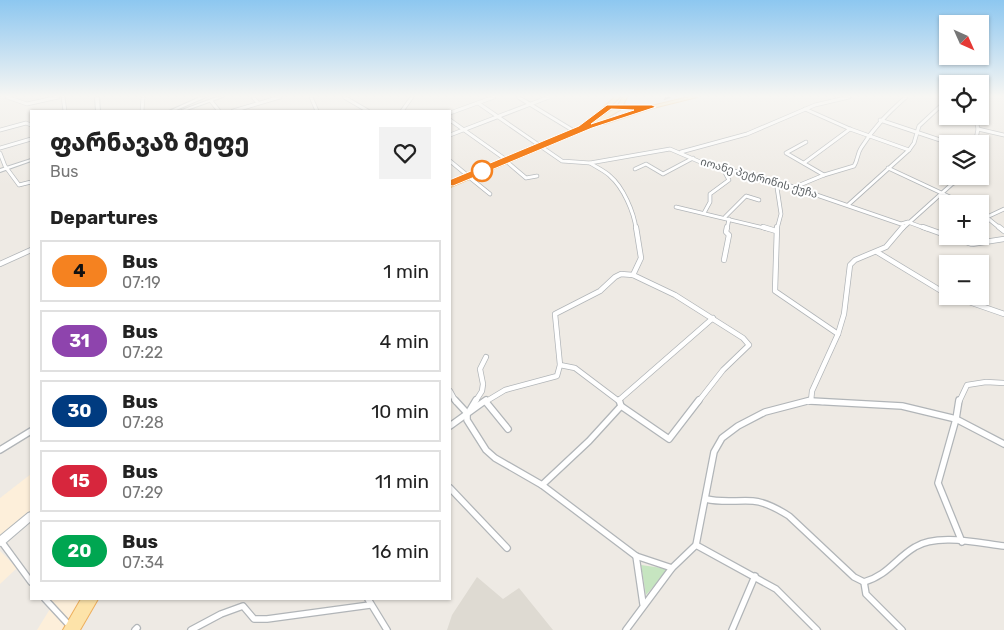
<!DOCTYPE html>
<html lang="en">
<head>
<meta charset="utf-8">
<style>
	body { margin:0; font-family:Rubik,"Noto Sans Georgian",sans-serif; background:#f2f2f2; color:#222; height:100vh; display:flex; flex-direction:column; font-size:19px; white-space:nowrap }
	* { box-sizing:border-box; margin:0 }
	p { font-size:16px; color:#767676 }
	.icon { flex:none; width:28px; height:28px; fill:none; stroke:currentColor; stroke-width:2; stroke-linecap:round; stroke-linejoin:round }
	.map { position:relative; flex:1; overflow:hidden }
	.panel { position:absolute; left:30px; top:110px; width:421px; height:490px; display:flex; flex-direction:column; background:#fff; border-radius:0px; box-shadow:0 1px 4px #0004 }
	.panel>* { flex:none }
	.badge { padding:0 10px; border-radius:16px; font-size:18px; line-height:32px }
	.needle { width:32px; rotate:135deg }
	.fabs { position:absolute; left:939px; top:15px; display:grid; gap:10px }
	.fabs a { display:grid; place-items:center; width:50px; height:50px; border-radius:0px; background:#fff; box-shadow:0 1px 4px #0004; font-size:25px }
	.map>.badge { position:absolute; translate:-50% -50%; box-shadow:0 0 0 2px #fff }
	h2 { padding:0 20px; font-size:19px; line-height:45px }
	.round { display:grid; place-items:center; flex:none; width:52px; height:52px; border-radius:0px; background:#f2f2f2 }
	.overview { display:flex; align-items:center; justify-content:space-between; height:85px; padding:0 20px }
	h1 { font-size:24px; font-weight:800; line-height:38px }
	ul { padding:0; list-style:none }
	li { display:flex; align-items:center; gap:15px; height:62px; margin:0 10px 8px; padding:0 10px; border:2px solid #e0e0e0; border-radius:0px }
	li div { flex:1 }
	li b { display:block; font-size:19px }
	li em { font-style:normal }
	li .badge { min-width:55px; font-weight:700; text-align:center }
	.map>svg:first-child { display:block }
	.commercial { fill:#fdefda }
	.education { fill:#dedad2 }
	.green { fill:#c6e5c0 }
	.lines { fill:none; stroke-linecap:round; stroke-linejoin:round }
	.street-far2-casing { stroke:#b1b5b8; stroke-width:4.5 }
	.street-far1-casing { stroke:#b1b5b8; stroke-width:6 }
	.street-casing { stroke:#b1b5b8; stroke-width:8 }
	.secondary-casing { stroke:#b0b5b8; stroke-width:2 }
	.primary-casing { stroke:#eeaf5c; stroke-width:2 }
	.street-far2 { stroke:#fff; stroke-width:3 }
	.street-far1 { stroke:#fff; stroke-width:4.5 }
	.street { stroke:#fff; stroke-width:5.5 }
	.secondary { fill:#fff; fill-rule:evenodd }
	.primary { fill:#fde3a9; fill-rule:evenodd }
	.shaded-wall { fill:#8d8a87 }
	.line { fill:#f58220; stroke:#fff; fill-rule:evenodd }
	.stop-dot { fill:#fff; stroke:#f58220; stroke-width:2.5 }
	.labels { text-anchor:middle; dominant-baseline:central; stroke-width:4; stroke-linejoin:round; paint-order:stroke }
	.far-street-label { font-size:11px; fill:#5c6164; stroke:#fff }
</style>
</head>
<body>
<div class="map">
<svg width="1004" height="630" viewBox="0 0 1004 630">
	<rect width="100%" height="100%" fill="#eeeae4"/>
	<g class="commercial">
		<path d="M31,474V516L0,542V498Z"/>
		<path d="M0,551L17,568L0,584Z"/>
		<path d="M49,599H81L68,620Z"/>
		<path d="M50,609L65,626L63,630H37Z"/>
	</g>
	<path class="education" d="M477,577L503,599L519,588L553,630H447L452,615Z"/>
	<path class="green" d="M641,565L669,569L646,595Z"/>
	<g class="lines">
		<g class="street-far2-casing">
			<g id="street-far2">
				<path d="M7,97L27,104L58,97"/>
				<path d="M63,97L65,111"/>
				<path d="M253,97L258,103"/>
				<path d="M311,97L317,111"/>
				<path d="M344,97L368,111"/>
				<path d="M518,97L574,131"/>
				<path d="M211,101L219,111"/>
				<path d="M478,103L562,161L590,163L670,149L705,164L776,181L901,224L908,222L927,229"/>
				<path d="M805,109L850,129L909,150"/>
				<path d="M142,111L143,97"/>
				<path d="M233,111L280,97"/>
				<path d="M402,111L412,97"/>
				<path d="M450,113L494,97"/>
				<path d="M975,116L978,129L975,144"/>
				<path d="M450,120L505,159"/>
				<path d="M880,120L952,144"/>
				<path d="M978,129L1004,135"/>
				<path d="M0,130L26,123L31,125"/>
				<path d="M450,135L549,97"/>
				<path d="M806,142L786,153L824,175"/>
				<path d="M0,148L31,139"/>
				<path d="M681,152L747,134L815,105L849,97"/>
				<path d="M0,153L5,166L19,185L31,182"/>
				<path d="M450,161L467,175"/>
				<path d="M506,161L526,178L537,176"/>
				<path d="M590,163C596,167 605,171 610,176C623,187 634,212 636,229"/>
				<path d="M804,163L850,129"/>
				<path d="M888,168L965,204"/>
				<path d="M635,169L646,164L663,174L693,158"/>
				<path d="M469,177L490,194"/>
				<path d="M776,181L781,214L777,229"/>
				<path d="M795,187L824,175L854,166C858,160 857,154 861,148C874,127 888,113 906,97"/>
				<path d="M848,205L909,150L914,143L919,126L948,99"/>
				<path d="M676,207L768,229"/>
				<path d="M980,212L1001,229"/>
				<path d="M704,213L710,202V194L729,180L723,169"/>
				<path d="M725,217L746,196L759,200"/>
				<path d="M987,217L1004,209"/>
				<path d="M727,229L729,219"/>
				<path d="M902,229L952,184L969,176"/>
			</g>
		</g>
		<g class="street-far1-casing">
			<g id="street-far1">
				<path d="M636,227L641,258L633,275L675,295L743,338L749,345L723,370L698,402"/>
				<path d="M763,227L776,231"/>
				<path d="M777,227L775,291L838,334"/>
				<path d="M923,227L948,236"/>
				<path d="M999,227L1004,231"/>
				<path d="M949,236L972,244L1004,239"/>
				<path d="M877,252L948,295"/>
				<path d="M724,260L729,235L726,232L727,227"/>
				<path d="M0,264L31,250"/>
				<path d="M952,296L1004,314"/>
				<path d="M560,365L575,368L620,402"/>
				<path d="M450,391L456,402"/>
				<path d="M619,400L713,318"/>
				<path d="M811,401L823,402"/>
				<path d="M475,402L482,391L483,384L480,369L486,357"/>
				<path d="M485,402L505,390L557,376L560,365L555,314L600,291L615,277L621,274L633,275"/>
				<path d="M808,402L811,401L812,391L838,334L844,314L850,265L855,260L886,247L903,227"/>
				<path d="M959,402L967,385L986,382L1004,383"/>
			</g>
		</g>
		<g class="street-casing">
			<g id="street">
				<path d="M455,400L467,413V420L486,450L495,458L542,485L636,556L672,568"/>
				<path d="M619,400L621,406L669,439L699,400"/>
				<path d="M959,400L956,419L938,483L962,542"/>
				<path d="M811,401L902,406L956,419L1004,444"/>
				<path d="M486,402L508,429"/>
				<path d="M470,410L476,400"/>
				<path d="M450,426L486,400"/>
				<path d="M0,450L31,431"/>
				<path d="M542,485L589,441L621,406"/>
				<path d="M450,488L507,548"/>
				<path d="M706,499C722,503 737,500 753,501C766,502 778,509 789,516L854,577L864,582C888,575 895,559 915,547C937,533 979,543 1004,546"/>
				<path d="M1,541L31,582"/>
				<path d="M696,545L776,589L817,630"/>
				<path d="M636,556L643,604"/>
				<path d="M864,582L866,594L902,630"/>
				<path d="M45,599L70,626"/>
				<path d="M368,599L387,630"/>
				<path d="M135,630L137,628"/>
				<path d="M191,630L221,614L243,606L254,619H267L370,605"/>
				<path d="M626,630L672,568L696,545L714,452L722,438L738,426L765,412L811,400"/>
				<path d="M732,630L755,576"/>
			</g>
		</g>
		<g class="secondary-casing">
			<g id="secondary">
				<path d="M95,97H99L100,111H96Z"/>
				<path d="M200,97H206L174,111H169Z"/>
				<path d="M217,97H223L184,111H179Z"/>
				<path d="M31,159V161L0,172V169Z"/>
				<path d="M31,512V521L3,545L0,546V536L28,513Z"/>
			</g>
		</g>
		<g class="primary-casing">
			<g id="primary">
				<path d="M615,97H620L595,121H591V119Z"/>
				<path d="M623,97H627L623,105L641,107L643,108L689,97H697L653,108L604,124H600V122L640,109L621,108L620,110L592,127L450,187V183L588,125L616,108L617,107L615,106L618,105Z"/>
				<path d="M81,599H98L80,630H63Z"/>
			</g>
		</g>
		<use href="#street-far2" class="street-far2"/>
		<use href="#street-far1" class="street-far1"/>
		<use href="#street" class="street"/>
		<use href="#secondary" class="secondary"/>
		<use href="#primary" class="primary"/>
	</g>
	<path class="shaded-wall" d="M665,97H671V98L664,100Z"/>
	<linearGradient id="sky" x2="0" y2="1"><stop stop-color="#8dc7f0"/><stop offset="0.52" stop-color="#f7f6f3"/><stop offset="1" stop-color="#f7f6f3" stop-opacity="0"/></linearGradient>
	<rect width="1004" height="185" fill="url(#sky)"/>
	<path class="line" d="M607,105H652L656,107L592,128L453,186L446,185L447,181L579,126ZM611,109L634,110L591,124Z"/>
	<circle class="stop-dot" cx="482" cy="171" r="10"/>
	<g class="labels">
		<g class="far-street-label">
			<text transform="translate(759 178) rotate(16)">იოანე პეტრიწის ქუჩა</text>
		</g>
	</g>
</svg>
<div class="fabs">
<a><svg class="needle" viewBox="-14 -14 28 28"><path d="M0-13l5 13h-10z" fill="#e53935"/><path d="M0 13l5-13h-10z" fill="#767676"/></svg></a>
<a><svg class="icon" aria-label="locate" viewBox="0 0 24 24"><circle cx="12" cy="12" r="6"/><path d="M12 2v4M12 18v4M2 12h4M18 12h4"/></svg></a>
<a><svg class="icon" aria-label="layers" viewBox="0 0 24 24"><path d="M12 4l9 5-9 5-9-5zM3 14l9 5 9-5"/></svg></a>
<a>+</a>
<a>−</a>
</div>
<section class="panel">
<div class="overview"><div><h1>ფარნავაზ მეფე</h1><p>Bus</p></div><a class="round"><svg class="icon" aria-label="heart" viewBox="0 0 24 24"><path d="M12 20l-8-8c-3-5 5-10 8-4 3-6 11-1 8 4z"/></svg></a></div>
<h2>Departures</h2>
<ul>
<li><span class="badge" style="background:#f58220;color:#111">4</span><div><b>Bus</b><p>07:19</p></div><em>1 min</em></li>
<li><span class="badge" style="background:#8e44ad;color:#fff">31</span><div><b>Bus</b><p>07:22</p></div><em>4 min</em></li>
<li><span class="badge" style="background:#003b80;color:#fff">30</span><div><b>Bus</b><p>07:28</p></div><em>10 min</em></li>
<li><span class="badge" style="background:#d7263d;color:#fff">15</span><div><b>Bus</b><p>07:29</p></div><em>11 min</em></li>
<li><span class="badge" style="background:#00a651;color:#fff">20</span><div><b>Bus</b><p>07:34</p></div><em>16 min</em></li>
</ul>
</section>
</div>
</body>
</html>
